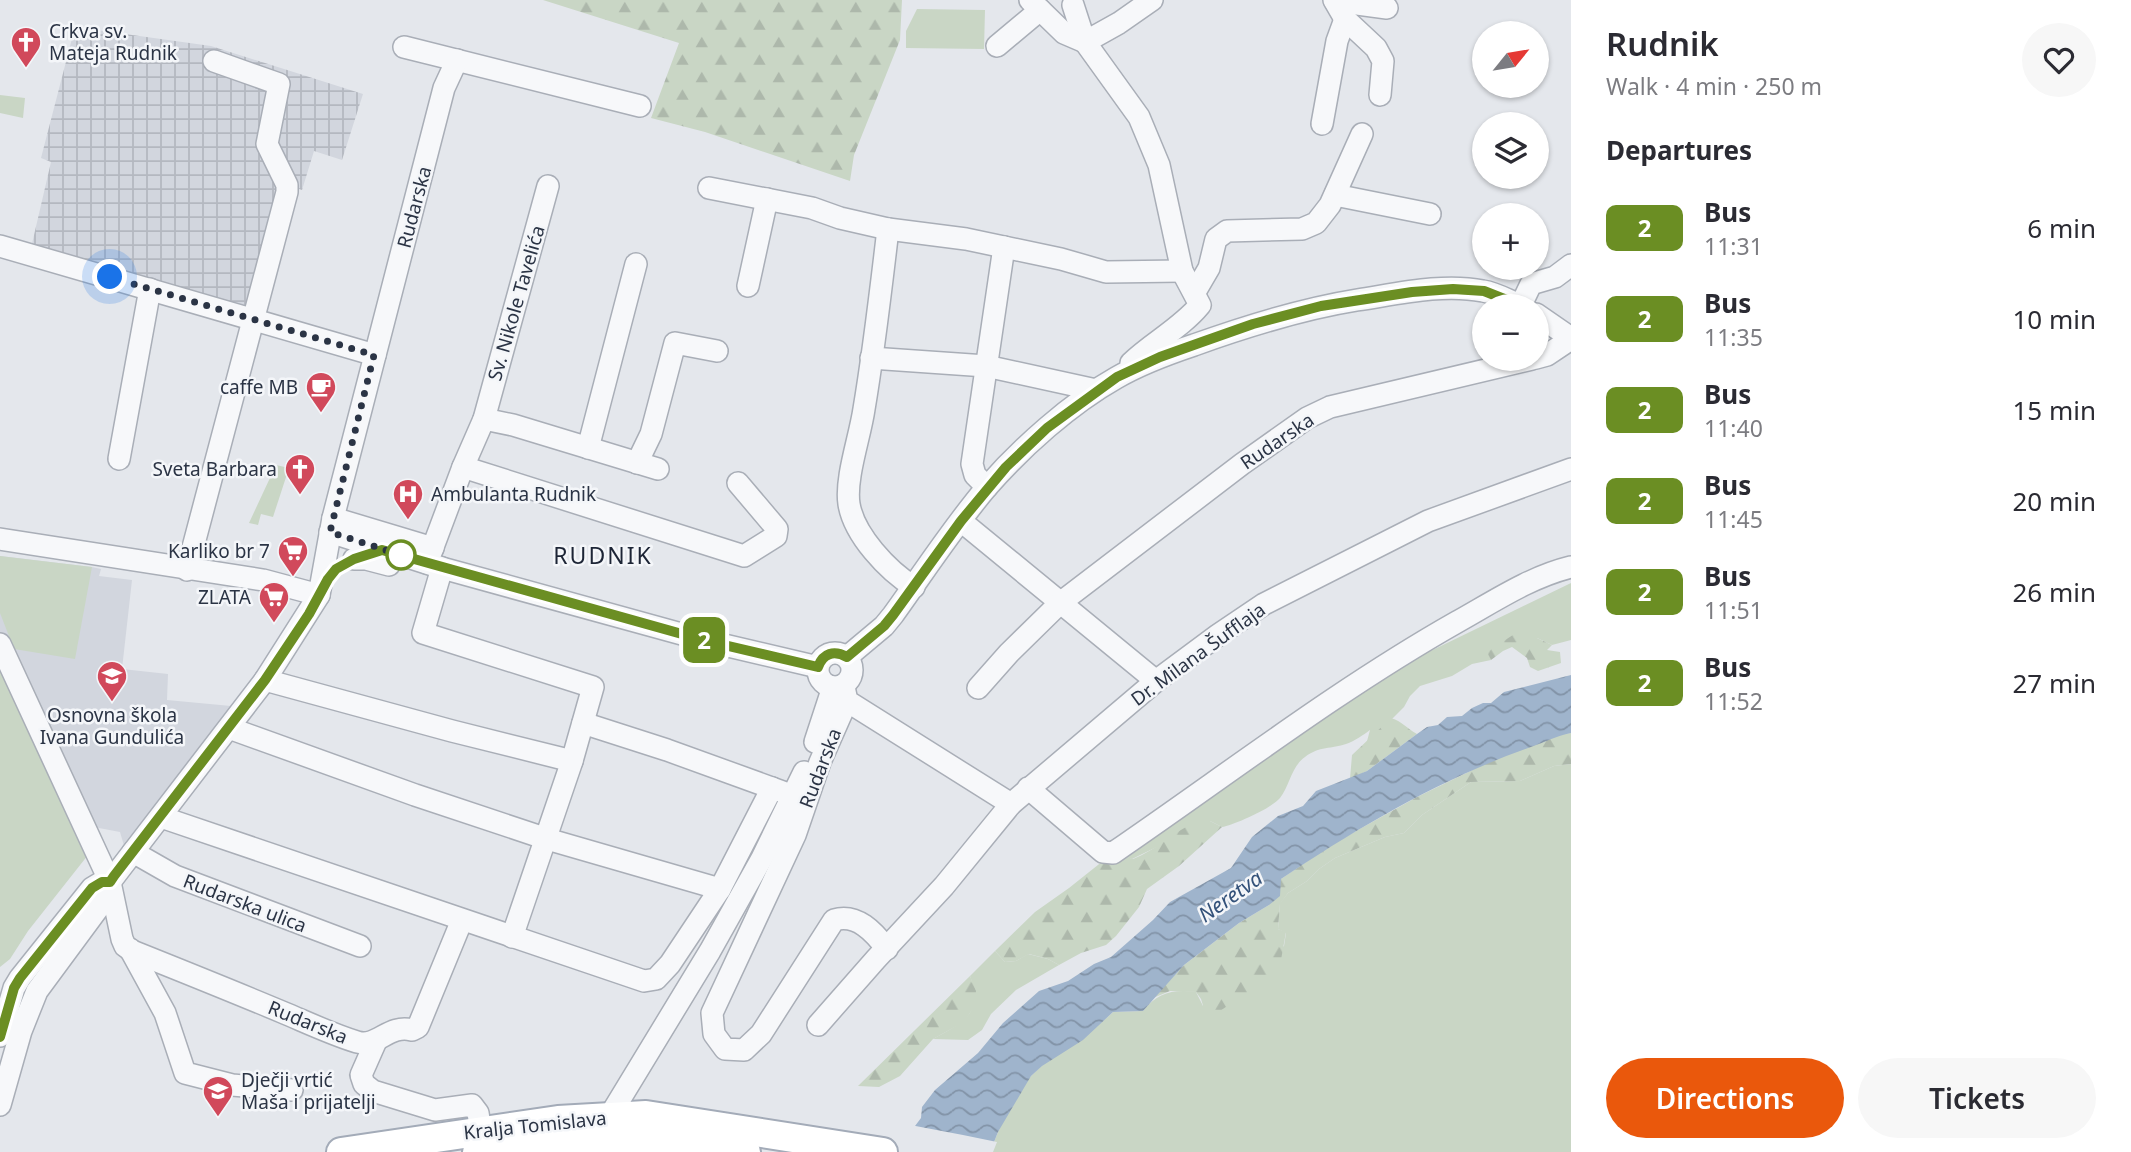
<!DOCTYPE html>
<html lang="en">
<head>
<meta charset="utf-8">
<style>
	body { margin:0; font-family:"Noto Sans",sans-serif; background:#f7f7f7; color:#2b2b33; height:100vh; display:flex; flex-direction:column; font-size:26px; white-space:nowrap }
	* { box-sizing:border-box; margin:0 }
	p { font-size:23px; color:#7c7c81 }
	.icon { flex:none; width:38px; height:38px; fill:none; stroke:currentColor; stroke-width:2; stroke-linecap:round; stroke-linejoin:round }
	.map { position:relative; flex:1; overflow:hidden }
	.sheet { display:flex; flex-direction:column; background:#fff; width:560px }
	.sheet>* { flex:none }
	.badge { padding:0 14px; border-radius:10px; font-size:24px; line-height:46px }
	.needle { width:46px; rotate:60deg }
	.fabs { position:absolute; left:1472px; top:21px; display:grid; gap:14px }
	.fabs a { display:grid; place-items:center; width:77px; height:77px; border-radius:50%; background:#fff; box-shadow:0 2px 5px #0004; font-size:35px }
	.you { position:absolute; width:35px; height:35px; margin:-18px; border:5px solid #fff; border-radius:50%; background:#1a73e8; box-shadow:0 0 0 10px #1a73e833 }
	.map>.badge { position:absolute; translate:-50% -50%; box-shadow:0 0 0 4px #fff }
	h2 { padding:0 35px; font-size:26px; line-height:63px }
	.round { display:grid; place-items:center; flex:none; width:74px; height:74px; border-radius:37px; background:#f7f7f7 }
	.summary { display:flex; align-items:center; justify-content:space-between; height:119px; padding:0 35px }
	h1 { font-size:33px; font-weight:600; line-height:52px }
	.cta { display:flex; gap:14px; margin-top:auto; padding:14px 35px }
	.cta a { flex:1; height:80px; border-radius:42px; background:#ea580c; color:#fff; font-size:28px; font-weight:600; line-height:80px; text-align:center }
	.cta a+a { background:#f7f7f7; color:#2b2b33 }
	ul { padding:0; list-style:none }
	li { display:flex; align-items:center; gap:21px; height:91px; padding:0 35px }
	li div { flex:1 }
	li b { display:block; font-size:26px }
	li em { font-style:normal }
	li .badge { min-width:77px; font-weight:700; text-align:center }
	main { display:flex; flex:1; min-height:0 }
	.map>svg:first-child { display:block }
	.built { fill:#d2d6de }
	.industrial { fill:url(#industrial-grid) }
	.green { fill:#c9d6c5 }
	.forest { fill:url(#forest-firs) }
	.water { fill:url(#water-waves) }
	.pier { fill:#e4e7ec }
	.lines { fill:none; stroke-linecap:round; stroke-linejoin:round }
	.minor-casing { stroke:#a9aeb7; stroke-width:24 }
	.major-casing { stroke:#a3abb8; stroke-width:32 }
	.minor { stroke:#f7f8fa; stroke-width:21 }
	.major { stroke:#fff; stroke-width:28 }
	.line-casing { stroke:#fff; stroke-width:16 }
	.line { stroke:#6b8e23; stroke-width:10 }
	.walk { stroke:#2b3445; stroke-width:7; stroke-dasharray:0 12.6 }
	.stop-dot { fill:#fff; stroke:#6b8e23; stroke-width:3.5 }
	.labels { text-anchor:middle; dominant-baseline:central; stroke-width:5; stroke-linejoin:round; paint-order:stroke }
	.poi-label { font-size:19px; fill:#2b3445; stroke:#f4f6f9; text-anchor:end }
	.street-label { font-size:19px; fill:#2b3445; stroke:#f4f6f9 }
	.water-label { font-size:21px; font-style:italic; fill:#34527a; stroke:#f4f6f9 }
	.quarter-label { font-size:23px; letter-spacing:2px; fill:#1d2536; stroke:#f4f6f9 }
</style>
</head>
<body>
<main>
<div class="map">
<svg width="1571" height="1152" viewBox="0 0 1571 1152">
	<defs>
		<pattern id="industrial-grid" width="8" height="8" patternUnits="userSpaceOnUse" patternTransform="scale(1.75)"><rect width="8" height="8" fill="#d2d6de"/><path d="M0 4h8M4 0v8" fill="none" stroke="#b4b8c0"/></pattern>
		<pattern id="forest-firs" width="22" height="20" patternUnits="userSpaceOnUse" patternTransform="scale(1.75)"><rect width="22" height="20" fill="#c9d6c5"/><path d="M5 1l3.5 6h-7zM16 11l3.5 6h-7z" fill="#adb8ab"/></pattern>
		<pattern id="water-waves" width="16" height="10" patternUnits="userSpaceOnUse" patternTransform="scale(1.75)"><rect width="16" height="10" fill="#9fb4cc"/><path d="M0 5q4-4 8 0t8 0" fill="none" stroke="#8293a7"/></pattern>
	</defs>
	<rect width="100%" height="100%" fill="#e4e7ec"/>
	<path class="built" d="M0,556L92,567L101,569L99,576L132,580L122,669L168,674L167,700L231,706L125,849L120,832L83,825L0,644Z"/>
	<path class="industrial" d="M75,27L211,46L363,94L342,160L314,151L302,190L284,184L249,318L31,248L51,162L41,158Z"/>
	<g class="green">
		<path d="M917,9L985,10L984,49L906,48V31Z"/>
		<path d="M0,95L25,98L23,118L0,113Z"/>
		<path d="M276,465L289,468L273,517L261,514L258,525L249,523Z"/>
		<path d="M0,556L92,567L75,659L14,649L0,613Z"/>
		<path d="M1571,583V640L1552,645L1537,638L1488,652L1491,660L1472,664L1452,676L1420,686L1410,696L1404,707L1366,745L1370,730C1363,735 1355,741 1346,744C1332,749 1319,746 1305,757C1291,767 1290,785 1280,798C1272,808 1234,825 1222,827L1210,821L1132,859L1113,853L1379,676Z"/>
		<path d="M0,644L88,855L28,931L10,959L0,967Z"/>
		<path d="M1571,764V1152H990C999,1129 1014,1093 1031,1076C1055,1051 1088,1037 1113,1012L1143,1011C1157,993 1173,989 1196,992L1203,1006L1284,946L1286,933L1278,929L1280,903L1288,893L1307,881L1319,869L1335,858L1385,837L1404,833L1422,815L1471,782L1520,781L1554,766Z"/>
		<path d="M995,951L1005,962L1016,961L1028,954L1048,959L1059,965L1016,990L991,1014L982,1030L968,1040L933,1039C962,1023 984,1014 970,976Z"/>
	</g>
	<g class="forest">
		<path d="M543,0H902L900,40L854,155L850,181L705,132L651,118L679,43Z"/>
		<path d="M1533,627L1537,638L1552,645L1547,650L1560,652L1561,663L1538,671L1530,667L1527,658L1512,647L1503,651L1491,660L1487,652L1522,629Z"/>
		<path d="M1391,718C1403,722 1406,728 1417,734L1367,771L1350,779L1352,755Z"/>
		<path d="M1571,733V764L1554,766L1520,781L1471,782L1422,815L1404,833L1385,837L1335,858L1319,869L1307,881L1288,893L1280,904L1278,929L1286,932L1279,971L1214,1015L1205,1012L1201,999L1196,992L1170,991L1153,998L1184,965L1239,923L1269,905L1281,879L1331,845L1417,797L1493,760L1558,735Z"/>
		<path d="M1197,821H1210L1222,827L1179,866L1147,889L1139,907L1116,936L1106,945L1081,953L1059,965L1048,959L1029,954L1016,961L1005,962L995,951L1035,912L1069,888L1113,853L1133,859C1156,850 1174,832 1197,821Z"/>
		<path d="M970,976L976,991L974,1007L964,1022L933,1039L900,1076L879,1087L858,1086Z"/>
	</g>
	<path class="water" d="M1571,675V733C1556,736 1545,742 1531,747C1442,778 1359,827 1281,879L1280,896L1269,905L1239,923L1184,965L1143,1011L1113,1012L1083,1040L1042,1066L1031,1076L998,1132L990,1152L905,1128L915,1126L921,1118L922,1107L935,1090L978,1053L1003,1023L1039,991L1068,981L1094,964L1111,957L1153,920L1170,902L1231,868L1252,837L1278,816L1303,806L1316,791L1367,771L1417,734L1427,727L1438,725L1447,717L1462,716L1472,708L1483,703H1491L1504,692Z"/>
	<path class="pier" d="M905,1124L963,1135L997,1142L993,1152H883L891,1137Z"/>
	<g class="lines">
		<g class="minor-casing">
			<g id="minor">
				<path d="M1030,0L1064,33L1085,42L1119,23L1152,0"/>
				<path d="M1334,0L1345,19L1376,48L1383,61L1380,95"/>
				<path d="M1335,1L1387,8"/>
				<path d="M1073,5L1085,42L1139,117L1159,165L1182,271L1200,305C1181,328 1153,342 1131,363"/>
				<path d="M997,46L1040,10"/>
				<path d="M404,47L640,106"/>
				<path d="M1322,124L1337,41L1345,19"/>
				<path d="M709,188L812,208L840,218L888,229L966,239L1061,259L1106,272L1182,271"/>
				<path d="M1335,195L1430,214"/>
				<path d="M888,229C881,289 874,350 864,409C860,437 845,478 849,504C854,535 888,571 914,587"/>
				<path d="M0,246L375,355"/>
				<path d="M748,286L767,199"/>
				<path d="M1195,292L1209,268L1216,239L1227,231L1302,229L1316,223L1330,205L1362,134"/>
				<path d="M1521,305L1531,284L1555,277L1571,265"/>
				<path d="M1536,314L1571,338"/>
				<path d="M871,358L986,366L1096,390"/>
				<path d="M1536,358L1547,355L1571,339"/>
				<path d="M484,419L513,425L658,469"/>
				<path d="M588,448L636,264"/>
				<path d="M119,459L150,289"/>
				<path d="M637,463L651,434L675,343L717,351"/>
				<path d="M463,467L744,556L776,536L777,529L738,483"/>
				<path d="M987,487L975,475L972,464L1004,247"/>
				<path d="M333,518L433,548"/>
				<path d="M961,521L1156,681"/>
				<path d="M330,532L442,568L707,641L818,667"/>
				<path d="M0,539L263,580L319,595"/>
				<path d="M354,559H366L389,565"/>
				<path d="M427,563L463,467L484,419L548,186"/>
				<path d="M442,568L423,633L593,687L572,761L512,937"/>
				<path d="M187,570L287,192V185L267,144L279,84L214,61"/>
				<path d="M0,644L110,882L122,939L125,946L132,951C182,971 232,991 282,1012C306,1022 331,1034 357,1042C378,1048 388,1024 412,1030L418,1027L462,920"/>
				<circle cx="835" cy="670" r="17"/>
				<path d="M847,657L884,626L893,615C924,572 953,527 987,487C1022,447 1070,404 1116,378C1140,364 1167,354 1194,345C1247,326 1301,309 1357,300C1397,294 1442,283 1483,291C1496,293 1510,301 1522,306"/>
				<path d="M265,680L452,731L572,761"/>
				<path d="M844,687L847,701L1011,804"/>
				<path d="M978,688L1009,653L1060,603L1242,464L1307,418L1330,407L1532,359"/>
				<path d="M847,701L820,762L795,835L712,1013L714,1034L725,1049L744,1050L761,1034L834,920C857,913 874,932 887,949"/>
				<path d="M583,723L667,750L783,792"/>
				<path d="M229,728L415,795L547,839L720,889"/>
				<path d="M815,742L833,687"/>
				<path d="M1028,788L1103,852L1113,853C1227,775 1337,690 1457,622C1493,602 1530,577 1571,567"/>
				<path d="M161,817L644,981L656,979L670,964L720,889L772,788"/>
				<path d="M133,852L175,876L360,946"/>
				<path d="M130,949L165,1013L185,1073L232,1085L292,1090"/>
				<path d="M818,1025L876,959L944,886L1011,804L1156,681L1218,635L1264,604L1428,521L1571,469"/>
				<path d="M0,1036L14,988L20,978L92,888L102,882H110"/>
				<path d="M376,1041L361,1075L364,1084L373,1091L435,1110L472,1105L478,1113L481,1131"/>
				<path d="M0,1105L21,1031L37,991L99,907L106,895L110,882L265,680L319,595L333,518L444,88L457,60"/>
				<path d="M603,1127L710,951L762,858L804,772"/>
			</g>
		</g>
		<g class="major-casing">
			<g id="major">
				<path d="M341,1152L558,1120L646,1115L883,1152"/>
				<path d="M477,1152L596,1138L674,1142L746,1152"/>
			</g>
		</g>
		<use href="#minor" class="minor"/>
		<use href="#major" class="major"/>
	</g>
	<g class="lines">
		<g class="line-casing">
			<path id="line" d="M0,1037L14,988L20,978L92,888L102,882H110L114,876L265,680L309,614L328,579L336,569L354,559L382,550L707,641L818,667C823,653 834,650 847,657L884,626L893,615L961,521L1006,467L1047,428L1117,377L1160,357L1202,342L1253,324L1321,306L1412,292L1453,289L1484,291L1522,306"/>
		</g>
		<use href="#line" class="line"/>
		<path class="walk" d="M110,277L374,355L330,532L404,556L401,555"/>
	</g>
	<defs>
		<g id="church-pin" transform="scale(1.575)"><path d="M0 17L-7.5 6A9.5 9.5 0 1 1 7.5 6Z" fill="#d1495b" stroke="#f4f6f9"/><path d="M-1.2-6h2.4v3.5h3.3v2.4h-3.3V6h-2.4V-.1h-3.3v-2.4h3.3Z" fill="#fff"/></g>
		<g id="cafe-pin" transform="scale(1.575)"><path d="M0 17L-7.5 6A9.5 9.5 0 1 1 7.5 6Z" fill="#d1495b" stroke="#f4f6f9"/><path d="M-5.5-4.5H6V0H3Q3 3.5 0 3.5H-2.5Q-5.5 3.5-5.5 0ZM3-3.2v2h1.7v-2ZM-6 4.5H4V6H-6Z" fill="#fff"/></g>
		<g id="hospital-pin" transform="scale(1.575)"><path d="M0 17L-7.5 6A9.5 9.5 0 1 1 7.5 6Z" fill="#d1495b" stroke="#f4f6f9"/><path d="M-5-5h3v3.5h4V-5h3V5h-3V1.5h-4V5h-3Z" fill="#fff"/></g>
		<g id="supermarket-pin" transform="scale(1.575)"><path d="M0 17L-7.5 6A9.5 9.5 0 1 1 7.5 6Z" fill="#d1495b" stroke="#f4f6f9"/><path d="M-6-5.5h2.5l.6 2H6L4.5 2H-2.5L-4.4-4H-6ZM-1.5 3.2a1.3 1.3 0 1 0 .1 0ZM3 3.2a1.3 1.3 0 1 0 .1 0Z" fill="#fff"/></g>
		<g id="school-pin" transform="scale(1.575)"><path d="M0 17L-7.5 6A9.5 9.5 0 1 1 7.5 6Z" fill="#d1495b" stroke="#f4f6f9"/><path d="M0-5L7-2L0 1L-7-2ZM-4 1L0 2.5L4 1V4Q0 6-4 4Z" fill="#fff"/></g>
	</defs>
	<g fill-rule="evenodd">
		<use href="#church-pin" x="26" y="42"/>
		<use href="#cafe-pin" x="321" y="387"/>
		<use href="#church-pin" x="300" y="469"/>
		<use href="#hospital-pin" x="408" y="494"/>
		<use href="#supermarket-pin" x="293" y="551"/>
		<use href="#supermarket-pin" x="274" y="597"/>
		<use href="#school-pin" x="112" y="676"/>
		<use href="#school-pin" x="218" y="1091"/>
	</g>
	<circle class="stop-dot" cx="401" cy="555" r="14"/>
	<g class="labels">
		<g class="poi-label">
			<text x="49" y="31" text-anchor="start">Crkva sv.<tspan x="49" dy="22">Mateja Rudnik</tspan></text>
			<text x="298" y="387">caffe MB</text>
			<text x="277" y="469">Sveta Barbara</text>
			<text x="431" y="494" text-anchor="start">Ambulanta Rudnik</text>
			<text x="270" y="551">Karliko br 7</text>
			<text x="251" y="597">ZLATA</text>
			<text x="112" y="715" text-anchor="middle">Osnovna škola<tspan x="112" dy="22">Ivana Gundulića</tspan></text>
			<text x="241" y="1080" text-anchor="start">Dječji vrtić<tspan x="241" dy="22">Maša i prijatelji</tspan></text>
		</g>
		<g class="street-label">
			<text transform="translate(414 207) rotate(-75)">Rudarska</text>
			<text transform="translate(516 303) rotate(-74)">Sv. Nikole Tavelića</text>
			<text transform="translate(1277 441) rotate(-34)">Rudarska</text>
			<text transform="translate(1198 654) rotate(-36)">Dr. Milana Šufflaja</text>
			<text transform="translate(820 768) rotate(-69)">Rudarska</text>
			<text transform="translate(245 903) rotate(21)">Rudarska ulica</text>
			<text transform="translate(308 1022) rotate(22)">Rudarska</text>
			<text transform="translate(535 1125) rotate(-6)">Kralja Tomislava</text>
		</g>
		<g class="water-label">
			<text transform="translate(1230 896) rotate(-35)">Neretva</text>
		</g>
		<g class="quarter-label">
			<text x="603" y="555">RUDNIK</text>
		</g>
	</g>
</svg>
<div class="fabs">
<a><svg class="needle" viewBox="-14 -14 28 28"><path d="M0-13l5 13h-10z" fill="#e53935"/><path d="M0 13l5-13h-10z" fill="#7c7c81"/></svg></a>
<a><svg class="icon" aria-label="layers" viewBox="0 0 24 24"><path d="M12 4l9 5-9 5-9-5zM3 14l9 5 9-5"/></svg></a>
<a>+</a>
<a>−</a>
</div>
<div class="you" style="left:110px;top:277px"></div>
<b class="badge" style="left:704px;top:640px;background:#6b8e23;color:#fff">2</b>
</div>
<section class="sheet">
<div class="summary"><div><h1>Rudnik</h1><p>Walk · 4 min · 250 m</p></div><a class="round"><svg class="icon" aria-label="heart" viewBox="0 0 24 24"><path d="M12 20l-8-8c-3-5 5-10 8-4 3-6 11-1 8 4z"/></svg></a></div>
<h2>Departures</h2>
<ul>
<li><span class="badge" style="background:#6b8e23;color:#fff">2</span><div><b>Bus</b><p>11:31</p></div><em>6 min</em></li>
<li><span class="badge" style="background:#6b8e23;color:#fff">2</span><div><b>Bus</b><p>11:35</p></div><em>10 min</em></li>
<li><span class="badge" style="background:#6b8e23;color:#fff">2</span><div><b>Bus</b><p>11:40</p></div><em>15 min</em></li>
<li><span class="badge" style="background:#6b8e23;color:#fff">2</span><div><b>Bus</b><p>11:45</p></div><em>20 min</em></li>
<li><span class="badge" style="background:#6b8e23;color:#fff">2</span><div><b>Bus</b><p>11:51</p></div><em>26 min</em></li>
<li><span class="badge" style="background:#6b8e23;color:#fff">2</span><div><b>Bus</b><p>11:52</p></div><em>27 min</em></li>
</ul>
<div class="cta"><a>Directions</a><a>Tickets</a></div>
</section>
</main>
</body>
</html>
